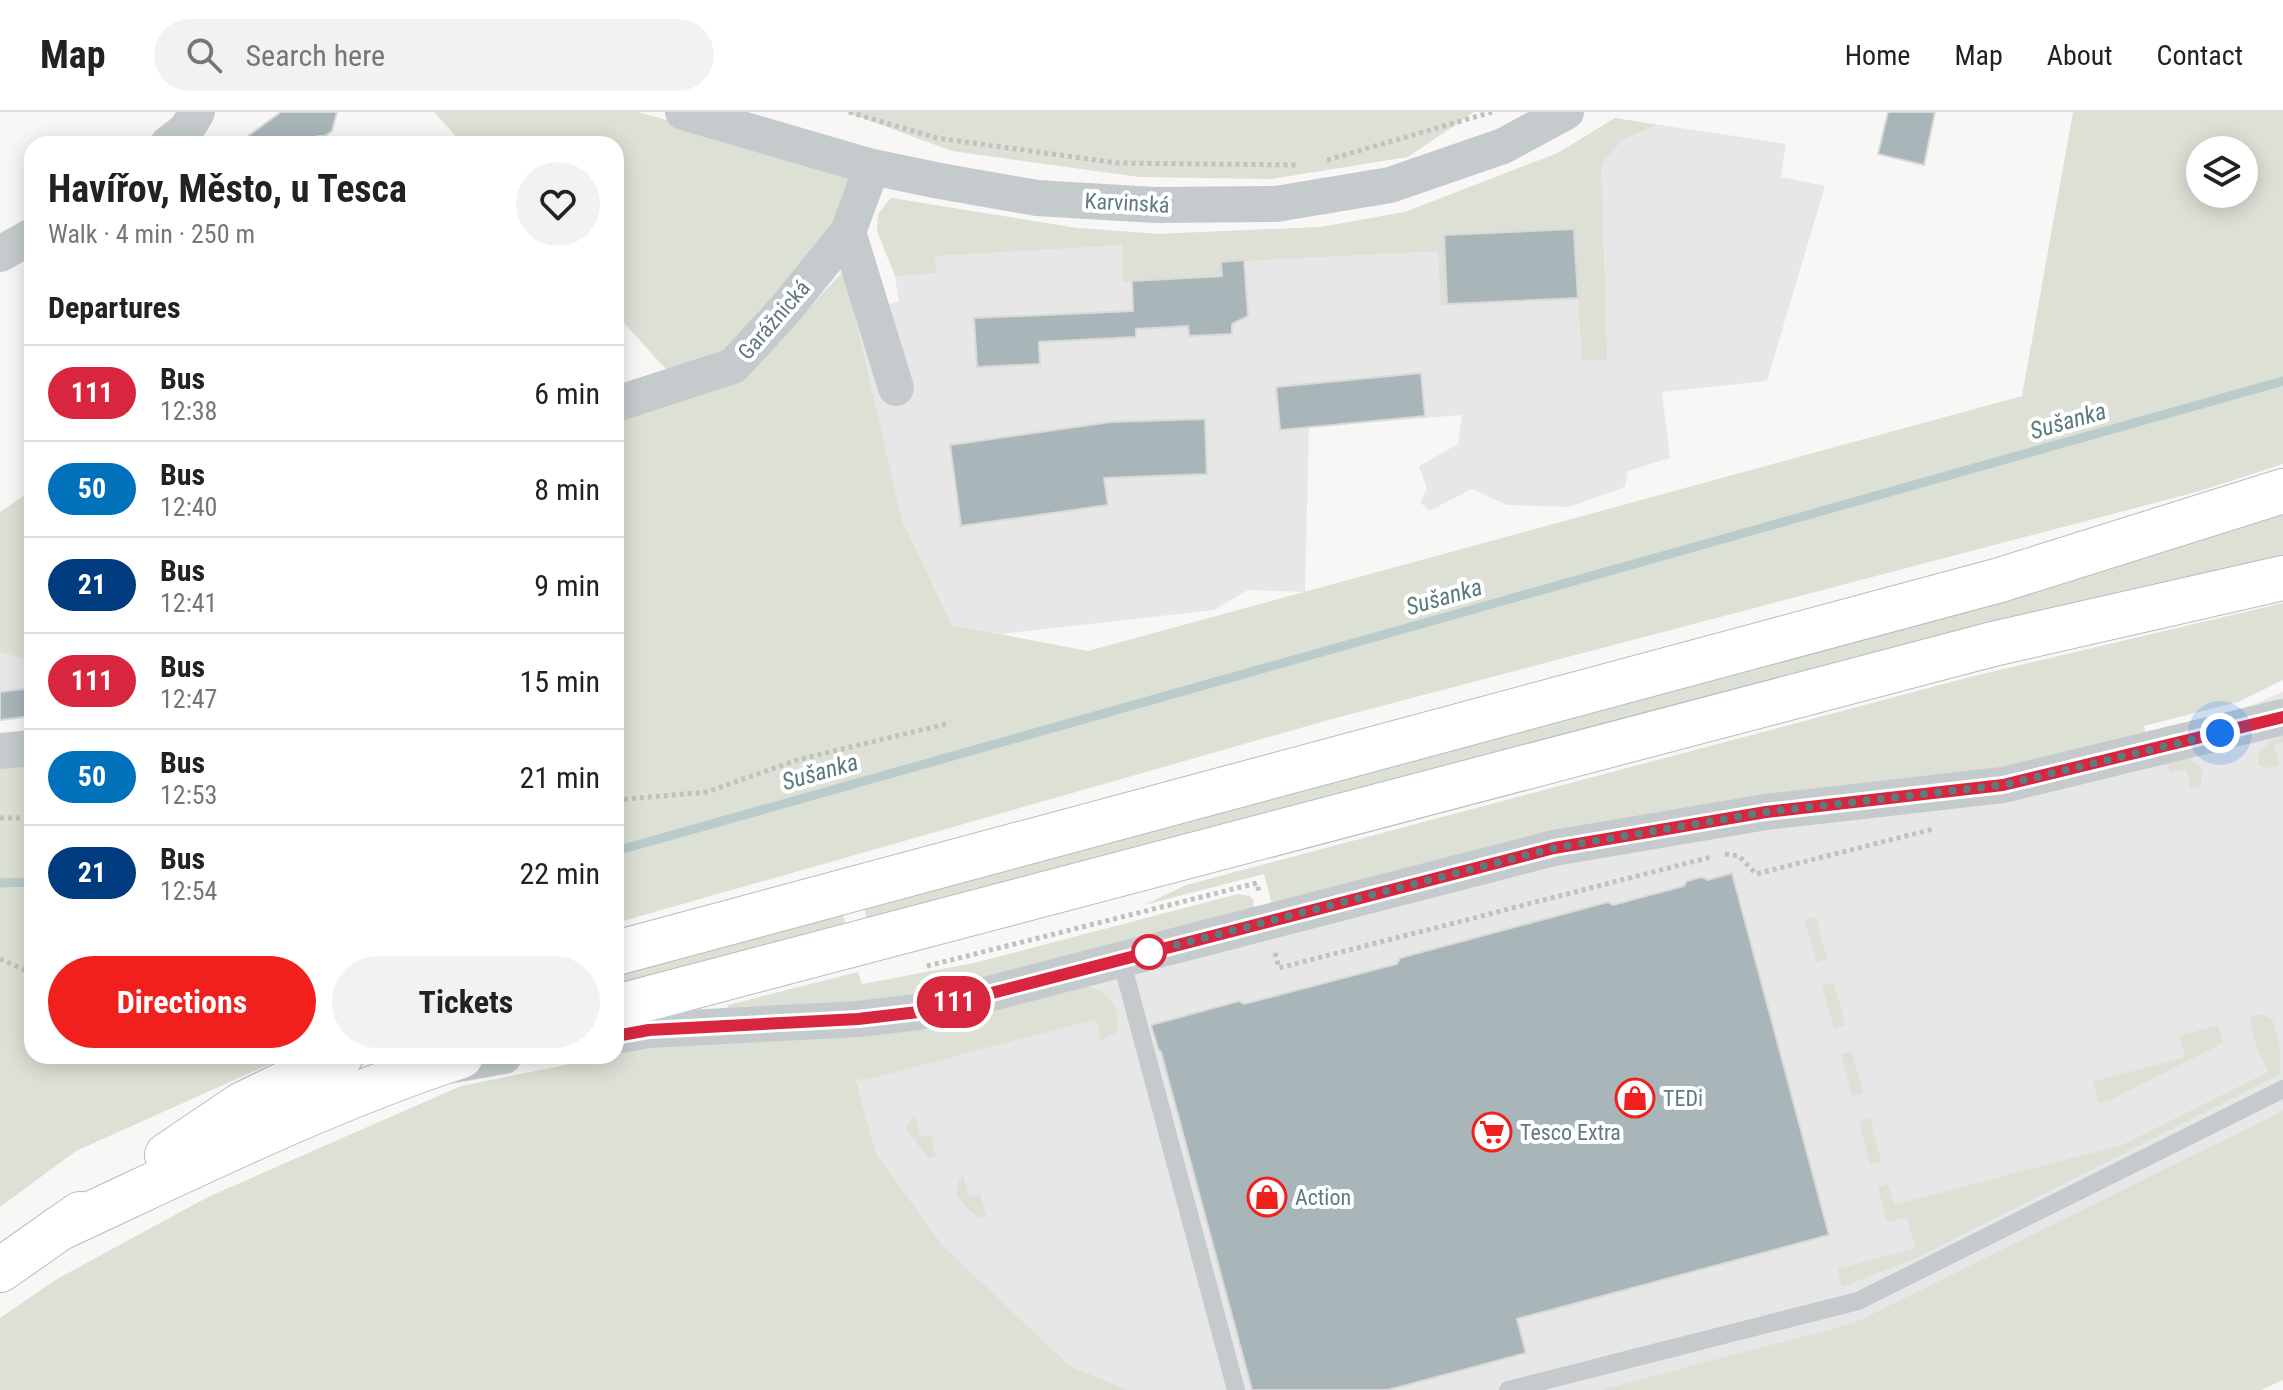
<!DOCTYPE html>
<html lang="en">
<head>
<meta charset="utf-8">
<style>
	body { margin:0; font-family:"Roboto Condensed",sans-serif; background:#f2f2f2; color:#222; height:100vh; display:flex; flex-direction:column; font-size:30px; white-space:nowrap }
	* { box-sizing:border-box; margin:0 }
	p { font-size:26px; color:#767676 }
	.icon { flex:none; width:44px; height:44px; fill:none; stroke:currentColor; stroke-width:2; stroke-linecap:round; stroke-linejoin:round }
	.map { position:relative; flex:1; overflow:hidden }
	.sheet { position:absolute; left:24px; top:24px; width:600px; height:928px; display:flex; flex-direction:column; background:#fff; border-radius:24px; box-shadow:0 4px 20px #0003 }
	.sheet>* { flex:none }
	.badge { padding:0 16px; border-radius:26px; font-size:28px; line-height:52px }
	.controls { position:absolute; left:2186px; top:24px; display:grid; gap:16px }
	.controls a { display:grid; place-items:center; width:72px; height:72px; border-radius:50%; background:#fff; box-shadow:0 4px 20px #0003; font-size:40px }
	.you { position:absolute; width:40px; height:40px; margin:-20px; border:6px solid #fff; border-radius:50%; background:#1a73e8; box-shadow:0 0 0 12px #1a73e833 }
	.map>.badge { position:absolute; translate:-50% -50%; box-shadow:0 0 0 4px #fff }
	h2 { padding:0 24px; font-size:30px; line-height:72px }
	.round { display:grid; place-items:center; flex:none; width:84px; height:84px; border-radius:42px; background:#f2f2f2 }
	.overview { display:flex; align-items:center; justify-content:space-between; height:136px; padding:0 24px }
	h1 { font-size:38px; font-weight:700; line-height:60px }
	.primary-button { display:flex; gap:16px; margin-top:auto; padding:16px 24px }
	.primary-button a { flex:1; height:92px; border-radius:48px; background:#f1201c; color:#fff; font-size:32px; font-weight:700; line-height:92px; text-align:center }
	.primary-button a+a { background:#f2f2f2; color:#222 }
	ul { padding:0; list-style:none }
	li { display:flex; align-items:center; gap:24px; height:96px; padding:0 24px; border-top:2px solid #e0e0e0 }
	li div { flex:1 }
	li b { display:block; font-size:30px }
	li em { font-style:normal }
	li .badge { min-width:88px; font-weight:700; text-align:center }
	header { display:flex; align-items:center; gap:48px; box-sizing:border-box; height:112px; padding:0 40px; background:#fff; border-bottom:2px solid #e0e0e0 }
	header strong { font-size:38px }
	nav { display:flex; gap:44px; margin-inline-start:auto; font-size:28px }
	.search { width:560px; height:72px; background:#f2f2f2; display:flex; align-items:center; gap:20px; box-sizing:border-box; padding:0 28px; border-radius:44px; color:#767676; font-size:30px }
	.map>svg:first-child { display:block }
	.built { fill:#e6e7e6 }
	.green { fill:#dce0d5; fill-rule:evenodd }
	.lines { fill:none; stroke-linecap:round; stroke-linejoin:round }
	.stream { stroke:#bacbcc; stroke-width:9 }
	.building { fill:#a9b6b9; stroke:#dad9d7; stroke-width:2 }
	.secondary-casing { stroke:#b4bdc0; stroke-width:46 }
	.path { stroke:#bec2c3; stroke-width:5; stroke-dasharray:4 4; stroke-linecap:butt }
	.service { stroke:#c5cbcd; stroke-width:18 }
	.minor { stroke:#c5cbcd; stroke-width:36 }
	.secondary { stroke:#fff; stroke-width:44 }
	.line-casing { stroke:#fff; stroke-width:18 }
	.line { stroke:#d7263d; stroke-width:12 }
	.walk { stroke:#607a82; stroke-width:8; stroke-dasharray:0 14.4 }
	.stop-dot { fill:#fff; stroke:#d7263d; stroke-width:4 }
	.labels { text-anchor:middle; dominant-baseline:central; stroke-width:8; stroke-linejoin:round; paint-order:stroke }
	.street-label { font-size:22px; fill:#607a82; stroke:#fff }
	.poi-label { font-size:22px; fill:#607a82; stroke:#fff; text-anchor:start }
	.water-label { font-size:24px; font-style:italic; fill:#5b7b7d; stroke:#fff }
</style>
</head>
<body>
<header>
<strong>Map</strong>
<div class="search"><svg class="icon" aria-label="search" viewBox="0 0 24 24"><circle cx="10" cy="10" r="6"/><path d="M15 15l6 6"/></svg>Search here</div>
<nav><a>Home</a><a>Map</a><a>About</a><a>Contact</a></nav>
</header>
<div class="map">
<svg width="2283" height="1278" viewBox="0 0 2283 1278">
	<rect width="100%" height="100%" fill="#f8f7f5"/>
	<g class="built">
		<path d="M1615,6L1786,32L1781,65L1825,74L1767,269L1662,280L1670,346L1628,359L1625,375L1569,395L1507,393L1472,377L1429,399L1420,390L1427,377L1419,354L1458,332L1462,303L1309,315L1305,480L1248,478L1214,498L1001,522L952,513L902,408L852,198L899,190L884,94L891,86L1077,116L1159,122L1321,115L1405,100L1558,41Z"/>
		<path d="M0,541L32,548V605L0,609Z"/>
		<path d="M2283,580V1018L1932,1208L1683,1278H1128L1070,1254L943,1134L876,1041L838,897L2140,625L2255,592Z"/>
	</g>
	<g class="green">
		<path d="M434,0H638L856,61L840,109L727,242L672,264L616,202V32H463Z"/>
		<path d="M846,0H1474L1408,45L1271,67L1139,65L952,39Z"/>
		<path d="M2073,0H2283V352L2200,379L1332,607L616,811V305L758,252L844,158L902,408L952,513L1088,539L2022,284ZM2200,38H2244V82H2200Z"/>
		<path d="M1615,6L1656,13L1622,28L1601,52L1607,248H1582L1574,117L1444,123L1447,192L1441,193L1438,139L1222,150L1224,189L1187,191L1186,166L1123,170L1122,133L934,144L937,161L895,164L877,119L878,102L891,86L1077,116L1159,122L1321,115L1405,100L1558,41Z"/>
		<path d="M32,378V548L0,541V400Z"/>
		<path d="M2283,400V448L868,810L863,792Z"/>
		<path d="M2283,491V568L2238,590L2144,614L2147,626L2019,660L1273,796L1264,762L1144,793L1186,773L1970,565Z"/>
		<path d="M2283,621V630L2274,633L2279,653L2267,656L2258,652V642L2268,631Z"/>
		<path d="M32,645V944H288L76,1039L0,1095V649Z"/>
		<path d="M2189,646L2202,657L2201,674L2191,677L2186,657L2170,661L2166,647Z"/>
		<path d="M1238,782L1250,784L1253,788L1255,801L916,889L727,898L728,893L858,860L862,872L974,851Z"/>
		<path d="M842,798L846,815L616,877V860Z"/>
		<path d="M1816,805L1827,847L1816,850L1805,808Z"/>
		<path d="M1834,871L1845,913L1834,916L1822,874Z"/>
		<path d="M1077,872C1105,876 1120,889 1118,919L1101,929L1096,907L865,968L856,967L876,1041L943,1134L1070,1254L1128,1278H0V1206L57,1167L208,1085L461,974L655,935Z"/>
		<path d="M2262,902L2272,907C2278,926 2283,944 2279,963L1916,1146L1842,1175L1838,1157L1915,1136L1907,1105L1887,1110L1878,1075L1888,1072L1894,1093L2122,1033L2268,960L2257,936L2249,905Z"/>
		<path d="M2218,913L2223,931L2110,988L2099,991L2093,970L2185,945L2180,924Z"/>
		<path d="M1852,940L1863,981L1852,984L1841,942Z"/>
		<path d="M2283,999V1268L2261,1278H1601L1854,1211Z"/>
		<path d="M915,1005L920,1025L931,1023L936,1044L928,1046L907,1018L908,1011Z"/>
		<path d="M1870,1006L1881,1049L1870,1052L1859,1010Z"/>
		<path d="M963,1063L969,1085L980,1082L986,1104L977,1105C962,1090 948,1084 963,1063Z"/>
	</g>
	<g class="lines">
		<g class="stream">
			<path d="M616,739L2283,269"/>
			<path d="M0,771L32,770"/>
		</g>
	</g>
	<g class="building">
		<path d="M281,0H337L332,19L325,24H318L307,32H237Z"/>
		<path d="M1888,0H1935L1924,53L1878,42Z"/>
		<path d="M1574,117L1578,186L1447,192L1444,123Z"/>
		<path d="M1244,148L1248,204L1232,212V222L1189,224L1188,214L1136,217V225L1039,230L1040,252L977,255L974,206L1133,199L1132,169L1222,164L1221,150Z"/>
		<path d="M1421,261L1425,304L1280,318L1276,275Z"/>
		<path d="M1205,307L1207,362L1104,366L1108,393L961,414L950,333L1111,310Z"/>
		<path d="M32,576V604L0,608V580Z"/>
		<path d="M1732,761L1829,1123L1517,1207L1526,1241L1388,1278H1252L1161,940L1158,937L1151,913L1239,889L1244,892L1397,852L1400,846L1608,790L1613,793L1684,774L1687,769L1702,765L1708,768Z"/>
	</g>
	<g class="lines">
		<g class="secondary-casing">
			<g id="secondary">
				<path d="M616,841L2000,468L2283,379"/>
				<path d="M616,895L1993,532L2283,466"/>
				<path d="M167,1043L241,993L341,944"/>
				<path d="M58,1117C190,1056 322,990 461,944"/>
				<path d="M0,1158L80,1102"/>
			</g>
		</g>
		<g class="path">
			<path d="M849,0L937,26L1117,51L1298,53"/>
			<path d="M1327,48L1492,0"/>
			<path d="M616,688L707,680L797,648L950,611"/>
			<path d="M0,706H32"/>
			<path d="M1725,742L1739,744L1756,762L1933,717"/>
			<path d="M1275,841L1279,856L1711,745"/>
			<path d="M0,847L32,861"/>
			<path d="M927,854L1257,771L1259,781"/>
		</g>
		<g class="service">
			<path d="M1121,847L1236,1278"/>
			<path d="M1508,1278L1858,1189L2283,977"/>
		</g>
		<g class="minor">
			<path d="M683,0L872,55L940,69L1037,86L1155,93L1276,92L1390,73L1503,34L1566,0"/>
			<path d="M168,32L186,18L197,0"/>
			<path d="M848,120L896,276"/>
			<path d="M0,142L32,124"/>
			<path d="M616,292L733,254L783,200L848,120L872,55"/>
			<path d="M0,639L32,636"/>
			<path d="M616,924L649,918L858,907L918,900L1554,736L1766,700L2003,673L2283,605"/>
			<path d="M436,956L504,944"/>
		</g>
		<use href="#secondary" class="secondary"/>
	</g>
	<g class="lines">
		<g class="line-casing">
			<path id="line" d="M616,924L649,918L858,907L918,900L1554,736L1766,700L2003,673L2283,605"/>
		</g>
		<use href="#line" class="line"/>
		<path class="walk" d="M1149,840L1554,736L1766,700L2003,673L2220,621"/>
	</g>
	<defs>
		<g id="shop-ring" transform="scale(2)"><circle r="9.5" fill="#fff" stroke="#f1201c" stroke-width="1.5"/><path d="M-5-2.5h2.3a2.7 3.5 0 0 1 5.4 0H5L5.5 6h-11ZM-1.5-2.5h3a1.5 2.3 0 0 0-3 0Z" fill="#f1201c"/></g>
		<g id="supermarket-ring" transform="scale(2)"><circle r="9.5" fill="#fff" stroke="#f1201c" stroke-width="1.5"/><path d="M-6-5.5h2.5l.6 2H6L4.5 2H-2.5L-4.4-4H-6ZM-1.5 3.2a1.3 1.3 0 1 0 .1 0ZM3 3.2a1.3 1.3 0 1 0 .1 0Z" fill="#f1201c"/></g>
	</defs>
	<g fill-rule="evenodd">
		<use href="#shop-ring" x="1635" y="986"/>
		<use href="#supermarket-ring" x="1492" y="1020"/>
		<use href="#shop-ring" x="1267" y="1085"/>
	</g>
	<circle class="stop-dot" cx="1149" cy="840" r="16"/>
	<g class="labels">
		<g class="street-label">
			<text transform="translate(1127 91) rotate(3)">Karvinská</text>
			<text transform="translate(774 208) rotate(-49)">Garážnická</text>
		</g>
		<g class="poi-label">
			<text x="1663" y="986">TEDi</text>
			<text x="1520" y="1020">Tesco Extra</text>
			<text x="1295" y="1085">Action</text>
		</g>
		<g class="water-label">
			<text transform="translate(2068 309) rotate(-16)">Sušanka</text>
			<text transform="translate(1444 485) rotate(-16)">Sušanka</text>
			<text transform="translate(820 660) rotate(-16)">Sušanka</text>
		</g>
	</g>
</svg>
<div class="controls">
<a><svg class="icon" aria-label="layers" viewBox="0 0 24 24"><path d="M12 4l9 5-9 5-9-5zM3 14l9 5 9-5"/></svg></a>
</div>
<div class="you" style="left:2220px;top:621px"></div>
<b class="badge" style="left:954px;top:890px;background:#d7263d;color:#fff">111</b>
<section class="sheet">
<div class="overview"><div><h1>Havířov, Město, u Tesca</h1><p>Walk · 4 min · 250 m</p></div><a class="round"><svg class="icon" aria-label="heart" viewBox="0 0 24 24"><path d="M12 20l-8-8c-3-5 5-10 8-4 3-6 11-1 8 4z"/></svg></a></div>
<h2>Departures</h2>
<ul>
<li><span class="badge" style="background:#d7263d;color:#fff">111</span><div><b>Bus</b><p>12:38</p></div><em>6 min</em></li>
<li><span class="badge" style="background:#0072bc;color:#fff">50</span><div><b>Bus</b><p>12:40</p></div><em>8 min</em></li>
<li><span class="badge" style="background:#003b80;color:#fff">21</span><div><b>Bus</b><p>12:41</p></div><em>9 min</em></li>
<li><span class="badge" style="background:#d7263d;color:#fff">111</span><div><b>Bus</b><p>12:47</p></div><em>15 min</em></li>
<li><span class="badge" style="background:#0072bc;color:#fff">50</span><div><b>Bus</b><p>12:53</p></div><em>21 min</em></li>
<li><span class="badge" style="background:#003b80;color:#fff">21</span><div><b>Bus</b><p>12:54</p></div><em>22 min</em></li>
</ul>
<div class="primary-button"><a>Directions</a><a>Tickets</a></div>
</section>
</div>
</body>
</html>
